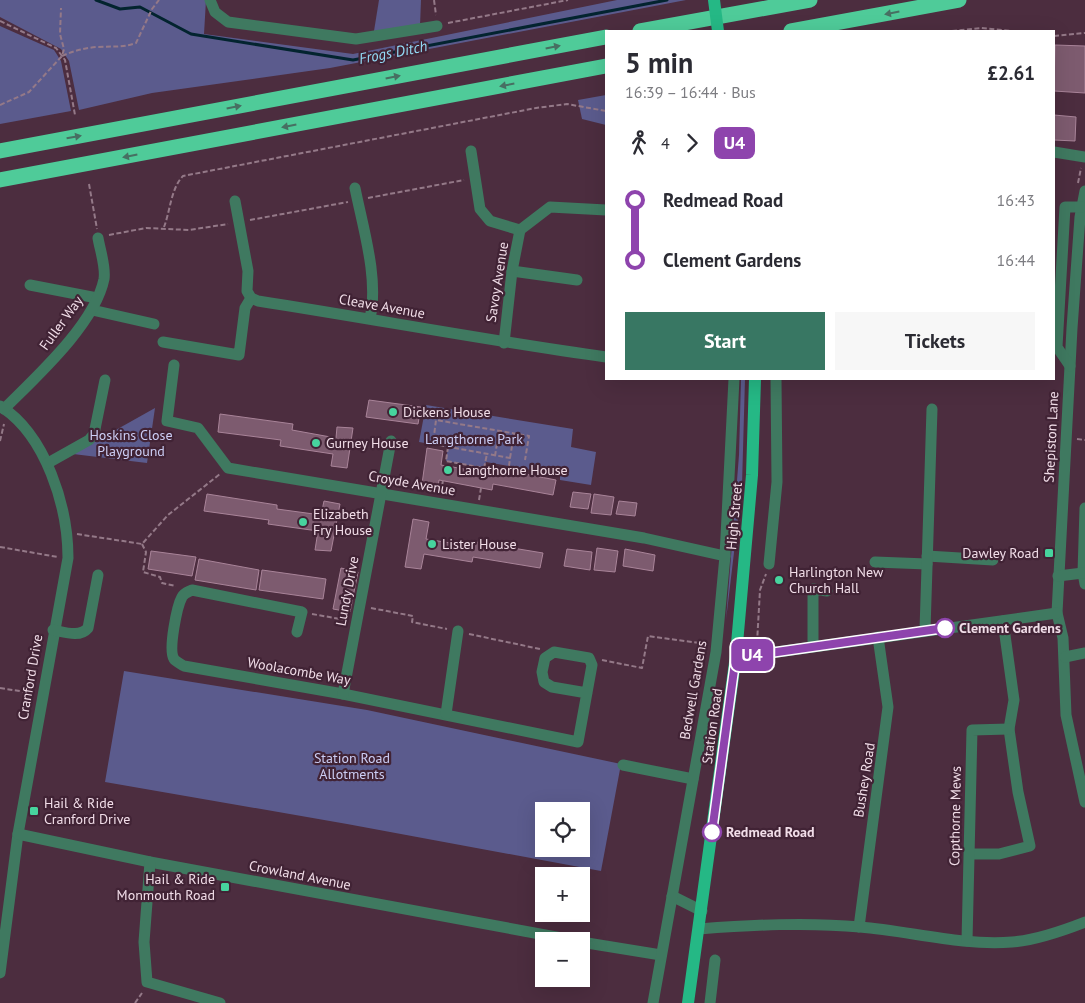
<!DOCTYPE html>
<html lang="en">
<head>
<meta charset="utf-8">
<style>
	body { margin:0; font-family:"PT Sans",sans-serif; background:#f7f7f7; color:#2b2b33; height:100vh; display:flex; flex-direction:column; font-size:19px; white-space:nowrap }
	* { box-sizing:border-box; margin:0 }
	p { font-size:16px; color:#7c7c81 }
	.icon { flex:none; width:28px; height:28px; fill:none; stroke:currentColor; stroke-width:2; stroke-linecap:round; stroke-linejoin:round }
	.map { position:relative; flex:1; overflow:hidden }
	.sheet { position:absolute; left:605px; top:30px; width:450px; height:350px; display:flex; flex-direction:column; background:#fff; border-radius:0px; box-shadow:0 5px 20px #0002 }
	.sheet>* { flex:none }
	.badge { padding:0 10px; border-radius:8px; font-size:18px; line-height:32px }
	.controls { position:absolute; left:535px; top:802px; display:grid; gap:10px }
	.controls a { display:grid; place-items:center; width:55px; height:55px; border-radius:0px; background:#fff; box-shadow:0 5px 20px #0002; font-size:25px }
	.map>.badge { position:absolute; translate:-50% -50%; box-shadow:0 0 0 2px #fff }
	.legs { display:flex; align-items:center; gap:8px; height:55px; padding:0 20px; font-size:16px }
	.legs p { margin-inline-start:auto }
	.headline { display:flex; align-items:center; justify-content:space-between; height:85px; padding:0 20px }
	h1 { font-size:28px; font-weight:700; line-height:38px }
	.action { display:flex; gap:10px; margin-top:auto; padding:10px 20px }
	.action a { flex:1; height:58px; border-radius:0px; background:#387763; color:#fff; font-size:20px; font-weight:700; line-height:58px; text-align:center }
	.action a+a { background:#f7f7f7; color:#2b2b33 }
	ul { padding:0 20px; list-style:none }
	li { display:flex; align-items:center; gap:18px; height:60px; font-size:19px }
	li i { display:grid; place-items:center; width:8px; height:100%; margin:0 6px; background:currentColor }
	li i::after { content:''; width:12px; height:12px; margin:-6px; border:4px solid; border-radius:50%; background:#fff }
	li p { margin-inline-start:auto }
	li:first-child i { background:linear-gradient(#0000 50%,currentColor 0) }
	li:last-child i { background:linear-gradient(currentColor 50%,#0000 0) }
	.map>svg:first-child { display:block }
	.green { fill:#5b5b8d; fill-rule:evenodd }
	.lines { fill:none; stroke-linecap:round; stroke-linejoin:round }
	.stream { stroke:#03242f; stroke-width:3 }
	.building { fill:#7d5b6f; stroke:#a98499 }
	.path { stroke:#947988; stroke-width:2; stroke-dasharray:5 2.5; stroke-linecap:butt }
	.minor { stroke:#3f7960; stroke-width:11 }
	.major { stroke:#25b885; stroke-width:12 }
	.highway { stroke:#4fcb99; stroke-width:15 }
	.major-bridge { stroke:#25b885; stroke-width:12 }
	.oneway { fill:#476f62 }
	.line-1-casing { stroke:#fff; stroke-width:11 }
	.line-1 { stroke:#8e44ad; stroke-width:8 }
	.poi-dot { fill:#47d49e; stroke:#412335; stroke-width:2 }
	.stop-1-dot { fill:#fff; stroke:#8e44ad; stroke-width:2.5 }
	.labels { text-anchor:middle; dominant-baseline:central; stroke-width:4.5; stroke-linejoin:round; paint-order:stroke }
	.street-label { font-size:14px; fill:#f1dde8; stroke:#412335 }
	.poi-label { font-size:14px; fill:#f1dde8; stroke:#412335; text-anchor:start }
	.park-label { font-size:14px; fill:#cccef5; stroke:#412335 }
	.stop-label { font-size:14px; font-weight:bold; fill:#f1dde8; stroke:#412335; text-anchor:start }
	.water-label { font-size:15px; font-style:italic; fill:#93dbf6; stroke:#412335 }
</style>
</head>
<body>
<div class="map">
<svg width="1085" height="1003" viewBox="0 0 1085 1003">
	<rect width="100%" height="100%" fill="#4c2d3f"/>
	<g class="green">
		<path d="M0,0H206L204,34L353,54L617,0H686L330,68L152,93L79,110L69,61L61,49L0,17Z"/>
		<path d="M379,0H421L420,26L374,31Z"/>
		<path d="M0,26L54,50L61,61L71,111L0,124Z"/>
		<path d="M606,95V125L582,119L578,100Z"/>
		<path d="M741,379H745L742,485L726,620L739,455Z"/>
		<path d="M426,405L573,429L571,447L596,452L591,485L560,480V475L486,462L484,468L446,461L448,447L419,442Z"/>
		<path d="M155,408L147,463L73,454Z"/>
		<path d="M124,671L367,710L621,764L601,871L347,824L105,782ZM544,811H581V849H544Z"/>
	</g>
	<g class="lines">
		<path class="stream" d="M96,0L120,9L140,7L191,34L353,60L667,0"/>
	</g>
	<g class="building">
		<path d="M1055,45L1085,46V93L1054,91Z"/>
		<path d="M1054,115L1076,117L1075,141L1054,140Z"/>
		<path d="M369,400L421,407L418,424L366,417Z"/>
		<path d="M220,414L293,424L292,430L336,438L337,427L353,428L347,468L331,466L333,454L280,446L281,440L218,432Z"/>
		<path d="M427,448L443,451L441,465L487,473L488,467L556,480L553,495L493,484L492,490L439,480L438,487L422,484Z"/>
		<path d="M573,492L591,494L588,509L570,507Z"/>
		<path d="M207,494L277,505V509L321,515L324,501L340,504L331,551L315,550L318,531L268,524L269,520L204,511Z"/>
		<path d="M594,494L614,497L611,515L591,513Z"/>
		<path d="M619,501L637,503L635,516L616,514Z"/>
		<path d="M413,519L429,522L426,539L469,546L470,541L543,553L540,568L473,557L472,562L424,554L421,569L405,567Z"/>
		<path d="M597,548L618,551L615,572L594,570Z"/>
		<path d="M567,549L592,552L590,570L564,566Z"/>
		<path d="M625,549L655,555L653,571L623,566Z"/>
		<path d="M151,551L196,557L192,576L148,569Z"/>
		<path d="M199,559L259,570L256,590L195,580Z"/>
		<path d="M341,568L358,572L350,612L333,609Z"/>
		<path d="M262,570L326,579L323,599L259,590Z"/>
	</g>
	<g class="lines">
		<g class="path">
			<path d="M434,0L436,15"/>
			<path d="M0,21L56,48L65,60L75,115"/>
			<path d="M448,23L568,0"/>
			<path d="M952,31L981,28L1013,31"/>
			<path d="M1054,36L1085,33"/>
			<path d="M62,56C73,51 84,48 97,47C111,46 122,48 136,43L152,9L159,0"/>
			<path d="M0,105L29,92L62,56L64,49L60,34L61,8"/>
			<path d="M1078,183L1081,168"/>
			<path d="M89,184L97,229"/>
			<path d="M368,198L464,180"/>
			<path d="M250,220L348,202"/>
			<path d="M164,227C170,212 171,188 183,176L536,108L567,104L606,111"/>
			<path d="M109,235L146,228L189,230L228,224"/>
			<path d="M1077,439L1085,440"/>
			<path d="M0,441L4,424"/>
			<path d="M448,447L446,461L484,468L487,454"/>
			<path d="M495,456L499,431"/>
			<path d="M510,458L514,434"/>
			<path d="M509,466L510,458L433,444L436,420L529,436L525,460"/>
			<path d="M441,493L443,480"/>
			<path d="M479,500L481,488"/>
			<path d="M77,534L142,544L168,515L220,474"/>
			<path d="M142,544L146,552L143,572L160,577L162,583L176,586"/>
			<path d="M0,547L58,557"/>
			<path d="M371,608L413,616L412,622L447,629"/>
			<path d="M312,614L346,620"/>
			<path d="M469,634L540,649"/>
			<path d="M757,643L760,590L766,574"/>
			<path d="M602,660L642,668L648,636L707,644"/>
			<path d="M0,688L32,693"/>
			<path d="M135,1003L142,993"/>
		</g>
		<g class="minor">
			<path d="M210,0L215,12L228,22L356,39L437,26"/>
			<path d="M471,151L480,209L490,221L520,230"/>
			<path d="M1054,152L1085,157"/>
			<path d="M355,188C363,228 379,279 370,318"/>
			<path d="M1085,191L1080,217L1072,328L1057,613L1063,638L1066,715L1085,802"/>
			<path d="M235,201L248,271L247,291L251,298L258,301C374,319 490,341 606,357"/>
			<path d="M512,271L577,280"/>
			<path d="M30,285L97,298"/>
			<path d="M92,310L154,324"/>
			<path d="M163,342L239,355L245,308L251,298"/>
			<path d="M504,343L512,271L520,230L550,207L606,210"/>
			<path d="M174,365L167,421L198,428L228,468L644,538L725,556"/>
			<path d="M1070,366L1057,347L1065,207H1082"/>
			<path d="M0,406C46,435 68,507 68,558L18,834L0,973"/>
			<path d="M4,409C36,377 95,324 104,279C106,267 100,250 98,238"/>
			<path d="M48,463L89,440L94,434L105,380"/>
			<path d="M1085,508L1083,573L1085,584"/>
			<path d="M927,556L993,560"/>
			<path d="M875,562L927,564"/>
			<path d="M769,564L777,482L776,379"/>
			<path d="M1058,576L1083,573"/>
			<path d="M53,630C64,632 80,638 88,628L98,575"/>
			<path d="M925,630L932,409"/>
			<path d="M297,632L302,612L192,590C188,592 184,593 182,597C177,606 168,650 174,659C176,662 181,664 184,666L343,694L578,742L592,665L589,658L554,652L545,658L542,672L544,682L552,687L587,693"/>
			<path d="M813,646V589L827,591"/>
			<path d="M736,655H756L1057,613"/>
			<path d="M1065,657L1085,653"/>
			<path d="M343,694L391,441"/>
			<path d="M446,714L458,631"/>
			<path d="M623,765L693,779"/>
			<path d="M18,834L150,862L578,941"/>
			<path d="M970,854H999L1030,846L1018,792L1009,729L1014,700L1003,621"/>
			<path d="M150,862L144,942L147,982L220,1003"/>
			<path d="M672,896L702,911"/>
			<path d="M859,927L888,707L878,637"/>
			<path d="M699,929C752,925 807,922 860,927C910,931 961,946 1012,942C1037,940 1062,931 1085,922"/>
			<path d="M967,941L972,730L1009,729"/>
			<path d="M581,942L661,955"/>
			<path d="M653,1003L716,652L725,556L734,379"/>
			<path d="M710,1003L715,960"/>
		</g>
		<path class="major" d="M688,1003L736,655L752,475L755,379"/>
		<g class="highway">
			<path d="M640,31L810,0"/>
			<path d="M791,31L959,0"/>
			<path d="M0,151L606,37"/>
			<path d="M0,180L606,66"/>
		</g>
		<path class="major-bridge" d="M714,0L718,31"/>
	</g>
	<defs><path id="oneway-solid" d="M-6-.8H1V-3.2L6.5 0L1 3.2V.8H-6Z" transform="scale(1.25)"/></defs>
	<g class="oneway">
		<use href="#oneway-solid" transform="translate(892 13) rotate(169)"/>
		<use href="#oneway-solid" transform="translate(553 47) rotate(-11)"/>
		<use href="#oneway-solid" transform="translate(393 77) rotate(-11)"/>
		<use href="#oneway-solid" transform="translate(507 85) rotate(169)"/>
		<use href="#oneway-solid" transform="translate(234 107) rotate(-11)"/>
		<use href="#oneway-solid" transform="translate(289 126) rotate(169)"/>
		<use href="#oneway-solid" transform="translate(74 137) rotate(-10)"/>
		<use href="#oneway-solid" transform="translate(130 156) rotate(169)"/>
	</g>
	<g class="lines">
		<g class="line-1-casing">
			<path id="line-1" d="M712,832L736,655H756L945,628"/>
		</g>
		<use href="#line-1" class="line-1"/>
	</g>
	<g class="poi-dot">
		<circle cx="393" cy="412" r="5"/>
		<circle cx="316" cy="443" r="5"/>
		<circle cx="448" cy="470" r="5"/>
		<circle cx="303" cy="522" r="5"/>
		<circle cx="432" cy="544" r="5"/>
		<rect x="1044" y="548" width="10" height="10" rx="2.5"/>
		<circle cx="779" cy="580" r="5"/>
		<rect x="29" y="806" width="10" height="10" rx="2.5"/>
		<rect x="220" y="882" width="10" height="10" rx="2.5"/>
	</g>
	<g class="stop-1-dot">
		<circle cx="945" cy="628" r="9"/>
		<circle cx="712" cy="832" r="9"/>
	</g>
	<g class="labels">
		<g class="street-label">
			<text transform="translate(497 282) rotate(-81)">Savoy Avenue</text>
			<text transform="translate(382 306) rotate(10)">Cleave Avenue</text>
			<text transform="translate(61 323) rotate(-54)">Fuller Way</text>
			<text transform="translate(1051 437) rotate(-87)">Shepiston Lane</text>
			<text transform="translate(412 483) rotate(10)">Croyde Avenue</text>
			<text transform="translate(734 516) rotate(-85)">High Street</text>
			<text transform="translate(347 591) rotate(-79)">Lundy Drive</text>
			<text transform="translate(299 671) rotate(10)">Woolacombe Way</text>
			<text transform="translate(30 677) rotate(-80)">Cranford Drive</text>
			<text transform="translate(693 690) rotate(-80)">Bedwell Gardens</text>
			<text transform="translate(712 726) rotate(-82)">Station Road</text>
			<text transform="translate(864 780) rotate(-81)">Bushey Road</text>
			<text transform="translate(955 816) rotate(-89)">Copthorne Mews</text>
			<text transform="translate(300 875) rotate(11)">Crowland Avenue</text>
		</g>
		<g class="poi-label">
			<text x="403" y="412">Dickens House</text>
			<text x="326" y="443">Gurney House</text>
			<text x="458" y="470">Langthorne House</text>
			<text x="313" y="514">Elizabeth<tspan x="313" dy="16">Fry House</tspan></text>
			<text x="442" y="544">Lister House</text>
			<text x="1039" y="553" text-anchor="end">Dawley Road</text>
			<text x="789" y="572">Harlington New<tspan x="789" dy="16">Church Hall</tspan></text>
			<text x="44" y="803">Hail &amp; Ride<tspan x="44" dy="16">Cranford Drive</tspan></text>
			<text x="215" y="879" text-anchor="end">Hail &amp; Ride<tspan x="215" dy="16">Monmouth Road</tspan></text>
		</g>
		<g class="park-label">
			<text x="131" y="435">Hoskins Close<tspan x="131" dy="16">Playground</tspan></text>
			<text x="474" y="439">Langthorne Park</text>
			<text x="352" y="758">Station Road<tspan x="352" dy="16">Allotments</tspan></text>
		</g>
		<g class="stop-label">
			<text x="959" y="628">Clement Gardens</text>
			<text x="726" y="832">Redmead Road</text>
		</g>
		<g class="water-label">
			<text transform="translate(393 52) rotate(-11)">Frogs Ditch</text>
		</g>
	</g>
</svg>
<div class="controls">
<a><svg class="icon" aria-label="locate" viewBox="0 0 24 24"><circle cx="12" cy="12" r="6"/><path d="M12 2v4M12 18v4M2 12h4M18 12h4"/></svg></a>
<a>+</a>
<a>−</a>
</div>
<b class="badge" style="left:752px;top:655px;background:#8e44ad;color:#fff">U4</b>
<section class="sheet">
<div class="headline"><div><h1>5 min</h1><p>16:39 – 16:44 · Bus</p></div><b>£2.61</b></div>
<div class="legs"><svg class="icon" aria-label="walk" viewBox="0 0 24 24"><circle cx="13" cy="4" r="2"/><path d="M13 8l-2 6 4 7M11 14l-3 7M7 12l3-4h3l4 4"/></svg>4<svg class="icon" aria-label="forward" viewBox="0 0 24 24"><path d="M9 5l7 7-7 7"/></svg><b class="badge" style="background:#8e44ad;color:#fff">U4</b></div>
<ul>
<li><i style="color:#8e44ad"></i><b>Redmead Road</b><p>16:43</p></li>
<li><i style="color:#8e44ad"></i><b>Clement Gardens</b><p>16:44</p></li>
</ul>
<div class="action"><a>Start</a><a>Tickets</a></div>
</section>
</div>
</body>
</html>
